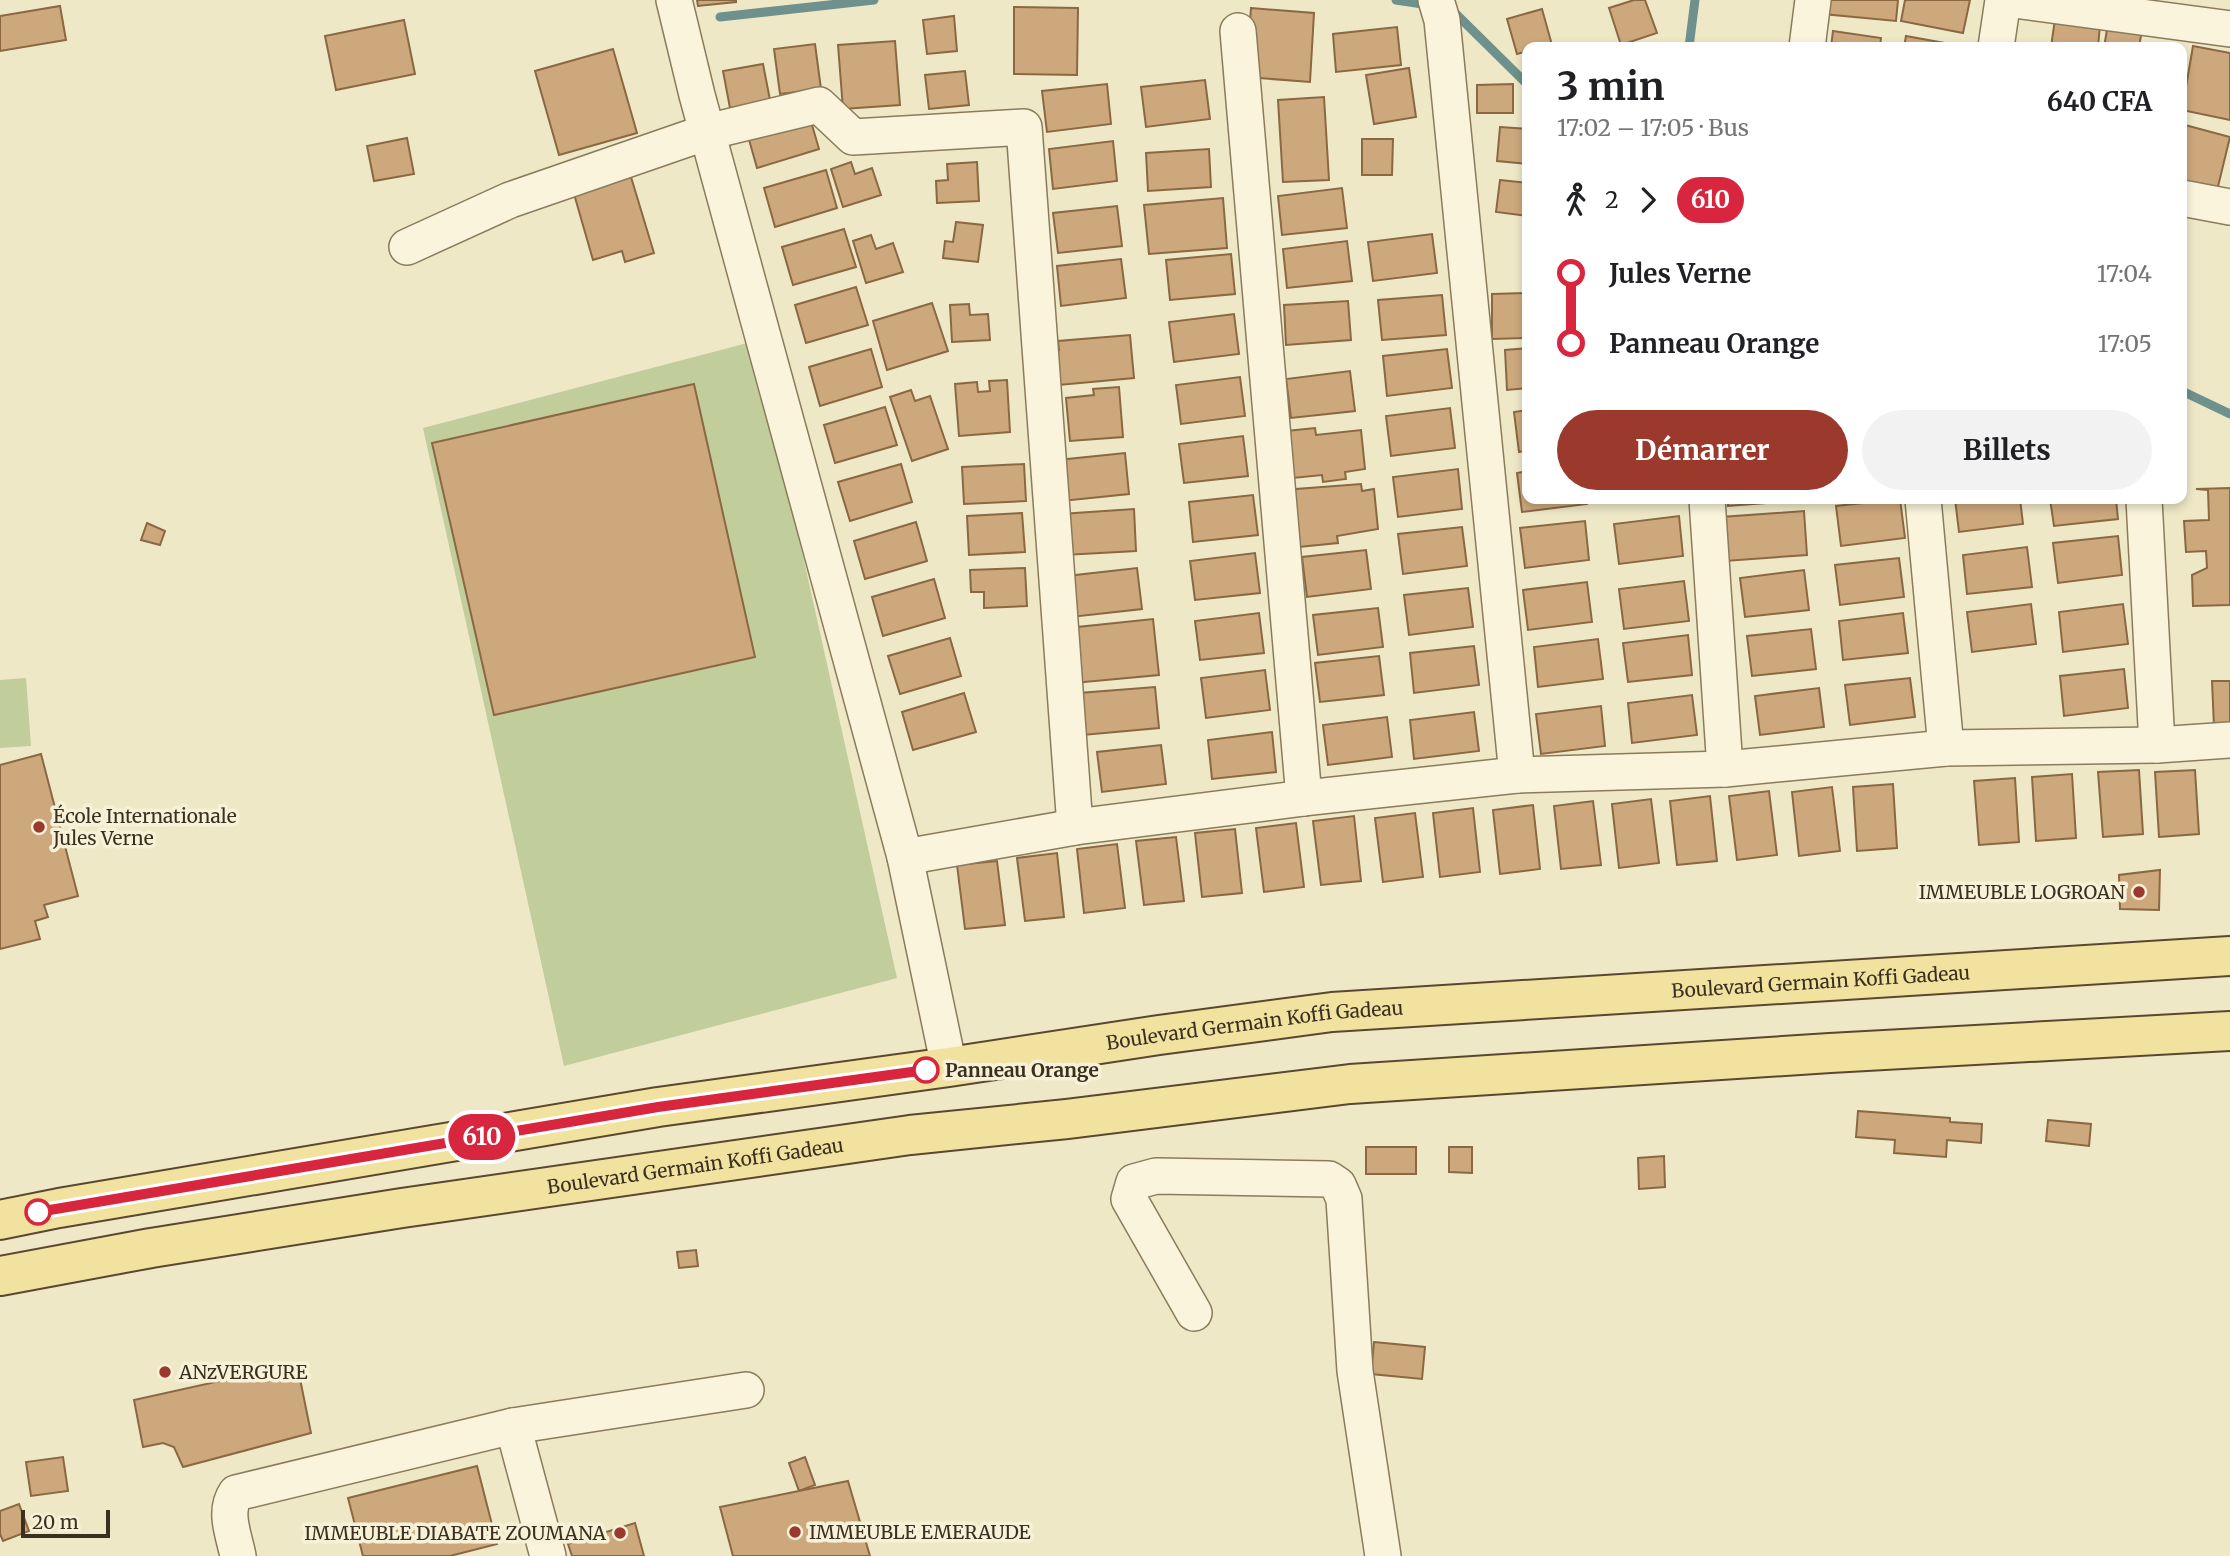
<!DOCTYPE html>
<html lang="fr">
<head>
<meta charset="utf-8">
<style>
	body { margin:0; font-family:Merriweather,serif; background:#f2f2f2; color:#202124; height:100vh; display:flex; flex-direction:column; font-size:26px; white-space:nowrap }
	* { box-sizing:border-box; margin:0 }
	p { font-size:23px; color:#757577 }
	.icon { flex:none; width:38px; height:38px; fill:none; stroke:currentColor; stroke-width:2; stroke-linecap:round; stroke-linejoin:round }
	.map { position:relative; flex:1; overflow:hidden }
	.drawer { position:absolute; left:1522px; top:42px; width:665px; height:462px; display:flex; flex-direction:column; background:#fff; border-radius:14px; box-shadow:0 4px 10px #0003 }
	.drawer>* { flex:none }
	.badge { padding:0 14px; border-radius:23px; font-size:24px; line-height:46px }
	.scale { position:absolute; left:21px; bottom:18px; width:89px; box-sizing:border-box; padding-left:7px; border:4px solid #3b3020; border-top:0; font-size:19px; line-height:24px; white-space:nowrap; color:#3b3020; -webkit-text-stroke:5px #f6f1d7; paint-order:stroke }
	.map>.badge { position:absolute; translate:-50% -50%; box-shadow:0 0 0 4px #fff }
	.legs { display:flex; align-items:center; gap:10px; height:77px; padding:0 35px; font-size:23px }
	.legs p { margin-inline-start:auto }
	.summary { display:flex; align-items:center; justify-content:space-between; height:119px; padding:0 35px }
	h1 { font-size:38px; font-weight:700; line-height:52px }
	.button { display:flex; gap:14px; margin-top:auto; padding:14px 35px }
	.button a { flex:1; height:80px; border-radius:42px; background:#9a392c; color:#fff; font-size:28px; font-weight:700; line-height:80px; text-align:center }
	.button a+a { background:#f2f2f2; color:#202124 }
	ul { padding:0 35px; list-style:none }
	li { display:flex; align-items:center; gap:24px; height:70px; font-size:26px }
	li i { display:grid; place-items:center; width:10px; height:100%; margin:0 9px; background:currentColor }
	li i::after { content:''; width:18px; height:18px; margin:-9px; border:5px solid; border-radius:50%; background:#fff }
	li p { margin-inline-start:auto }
	li:first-child i { background:linear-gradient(#0000 50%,currentColor 0) }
	li:last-child i { background:linear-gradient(currentColor 50%,#0000 0) }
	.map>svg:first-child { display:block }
	.green { fill:#c1cd9b }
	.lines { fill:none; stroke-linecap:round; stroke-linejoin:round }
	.stream { stroke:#6f918d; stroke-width:9 }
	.building { fill:#cda87d; stroke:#8a6842; stroke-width:2 }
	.minor-casing { stroke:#8b7b5c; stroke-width:38 }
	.major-casing { stroke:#594830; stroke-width:42 }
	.minor { stroke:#f9f4db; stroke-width:35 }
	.major { stroke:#f1e2a0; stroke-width:38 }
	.line-1-casing { stroke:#fff; stroke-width:16 }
	.line-1 { stroke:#d7263d; stroke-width:10 }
	.poi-dot { fill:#9a392c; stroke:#f6f1d7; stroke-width:2.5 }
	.stop-1-dot { fill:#fff; stroke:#d7263d; stroke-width:3.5 }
	.labels { text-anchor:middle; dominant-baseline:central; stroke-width:7; stroke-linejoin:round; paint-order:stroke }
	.poi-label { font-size:19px; fill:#3b3020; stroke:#f6f1d7; text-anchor:start }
	.street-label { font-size:19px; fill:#3b3020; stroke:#f6f1d7 }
	.stop-label { font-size:19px; font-weight:bold; fill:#3b3020; stroke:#f6f1d7; text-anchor:start }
</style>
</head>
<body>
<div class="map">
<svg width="2230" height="1556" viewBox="0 0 2230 1556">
	<rect width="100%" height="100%" fill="#efe8c7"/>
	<g class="green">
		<path d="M755,341L897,978L564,1066L423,428Z"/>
		<path d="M26,678L31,746L0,748V680Z"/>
	</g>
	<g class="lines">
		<g class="stream">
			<path d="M1396,0L1429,5"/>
			<path d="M1452,10L1528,85"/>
			<path d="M720,17L874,0"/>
			<path d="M1689,47L1695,0"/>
			<path d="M2182,391L2230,414"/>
		</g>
	</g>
	<g class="building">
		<path d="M697,0H736V2L698,6Z"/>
		<path d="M1634,0H1645L1657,33L1621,45L1609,8Z"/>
		<path d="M1825,0H1898L1896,21L1823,14Z"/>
		<path d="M1905,0H1970L1963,33L1901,21Z"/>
		<path d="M60,6L66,40L0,51V16Z"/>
		<path d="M1014,7L1078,8L1077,75L1014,74Z"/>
		<path d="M1251,8L1314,13L1310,82L1246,77Z"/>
		<path d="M1542,9L1552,45L1528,47V51L1517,54L1507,19Z"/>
		<path d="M954,16L957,51L927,54L923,20Z"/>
		<path d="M2055,19L2100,25L2098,47H2051Z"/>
		<path d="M404,20L415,74L336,90L325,36Z"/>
		<path d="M2108,24L2142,30L2139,47H2104Z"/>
		<path d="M1397,27L1401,65L1336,72L1333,34Z"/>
		<path d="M1833,31L1881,38L1880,47H1831Z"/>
		<path d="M1906,36L1961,46L1960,47H1904Z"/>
		<path d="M895,41L900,105L843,109L838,45Z"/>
		<path d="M815,44L821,89L780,94L774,49Z"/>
		<path d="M2193,46L2230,53V120L2182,110Z"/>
		<path d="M613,49L637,133L559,155L535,71Z"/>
		<path d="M763,64L770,100L730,108L723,71Z"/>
		<path d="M1409,68L1416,117L1374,124L1366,75Z"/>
		<path d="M965,71L969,105L929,109L925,75Z"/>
		<path d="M1205,80L1210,119L1146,127L1141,87Z"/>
		<path d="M1107,84L1111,124L1047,132L1042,91Z"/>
		<path d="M1513,84V113H1477V85Z"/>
		<path d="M1324,97L1329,180L1283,182L1278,100Z"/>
		<path d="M808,111L819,149L757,168L746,129Z"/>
		<path d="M2185,125L2230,137L2214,203L2182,194V134Z"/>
		<path d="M1500,127L1528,129V164L1497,161Z"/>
		<path d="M407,138L414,174L374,181L367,146Z"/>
		<path d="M1362,139H1393L1392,175H1362Z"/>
		<path d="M1113,141L1117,181L1053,189L1049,149Z"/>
		<path d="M1209,149L1211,187L1148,191L1146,153Z"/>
		<path d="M851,162L855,174L872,168L881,195L843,207L831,169Z"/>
		<path d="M977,162L979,201L937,203L936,181L948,180L947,164Z"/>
		<path d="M826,170L837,208L775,227L764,188Z"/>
		<path d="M631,177L654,253L625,262L622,251L593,260L574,194Z"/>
		<path d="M1500,180L1528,183V216L1496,212Z"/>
		<path d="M1342,188L1347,228L1282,235L1278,196Z"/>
		<path d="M1223,198L1227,248L1149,254L1144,205Z"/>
		<path d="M1117,206L1122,246L1058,253L1053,213Z"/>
		<path d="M956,222L983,225L978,262L943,258L945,241L953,242Z"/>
		<path d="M844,229L856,267L793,285L782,247Z"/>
		<path d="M1432,234L1437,273L1373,281L1368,242Z"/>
		<path d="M871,235L876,249L893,243L903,272L866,283L853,241Z"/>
		<path d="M1347,241L1352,281L1287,288L1283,249Z"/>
		<path d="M1231,254L1235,294L1170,300L1166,260Z"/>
		<path d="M1121,259L1126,298L1061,306L1057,266Z"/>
		<path d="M856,287L868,325L806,343L795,305Z"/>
		<path d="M1528,293V338L1492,339V294Z"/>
		<path d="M1442,295L1446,335L1382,340L1378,300Z"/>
		<path d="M1348,301L1351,340L1286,345L1284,305Z"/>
		<path d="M932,303L948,351L887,370L873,321Z"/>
		<path d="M969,304L970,315L988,314L990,340L952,342L950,305Z"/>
		<path d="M1234,314L1239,354L1174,362L1169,322Z"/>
		<path d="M1130,335L1134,378L1048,386L1045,351L1059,350L1058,341Z"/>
		<path d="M1528,348V388L1507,390L1505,350Z"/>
		<path d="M871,349L882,387L820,406L809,367Z"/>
		<path d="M1447,349L1452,388L1387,396L1383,356Z"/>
		<path d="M1350,371L1355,411L1291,418L1286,379Z"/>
		<path d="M1240,377L1245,416L1181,424L1176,385Z"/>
		<path d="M1007,380L1010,432L959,436L955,384L977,382L978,392L990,391L989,381Z"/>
		<path d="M694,384L755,657L494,715L432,443Z"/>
		<path d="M1119,387L1123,437L1070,441L1066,398L1094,395L1093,389Z"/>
		<path d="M911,390L915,401L930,396L948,449L912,461L890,397Z"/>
		<path d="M885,407L897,445L835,463L824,425Z"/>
		<path d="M1450,408L1455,448L1391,456L1386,416Z"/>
		<path d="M1528,410V450L1519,452L1514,412Z"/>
		<path d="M1315,428L1316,435L1361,430L1365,469L1345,472L1346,479L1323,482L1322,475L1283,479L1277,432Z"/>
		<path d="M1243,436L1248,476L1184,483L1179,444Z"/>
		<path d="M1125,453L1129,494L1062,501L1058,460Z"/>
		<path d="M901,464L912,502L850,521L838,482Z"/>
		<path d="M1024,464L1026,501L964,504L962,467Z"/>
		<path d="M1458,469L1462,509L1398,517L1393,477Z"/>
		<path d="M1528,471V499H1586L1587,504L1522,512L1517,473Z"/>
		<path d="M1361,484L1362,491L1374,489L1378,529L1337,536L1338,543L1289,548L1283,490Z"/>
		<path d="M2230,488V605L2193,606L2192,575L2207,568L2206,551L2186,552L2184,521L2209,520L2208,490L2196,489Z"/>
		<path d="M1253,495L1258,535L1193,542L1189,502Z"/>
		<path d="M1728,499H1792V501L1728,506Z"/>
		<path d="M1900,499L1905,538L1841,546L1836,506Z"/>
		<path d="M1955,499H2020L2023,524L1959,532Z"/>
		<path d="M2050,499H2116L2118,519L2054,526Z"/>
		<path d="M1134,509L1136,551L1064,555L1061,514Z"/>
		<path d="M1804,511L1807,555L1725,561L1721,517Z"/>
		<path d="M1022,513L1025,552L969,555L967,516Z"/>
		<path d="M1679,516L1683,556L1619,564L1614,524Z"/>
		<path d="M1585,521L1589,560L1525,568L1520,528Z"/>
		<path d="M916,522L927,561L865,579L854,541Z"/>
		<path d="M147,523L165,531L160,545L141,540Z"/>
		<path d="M1462,527L1467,566L1403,574L1398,534Z"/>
		<path d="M2118,536L2122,575L2058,583L2053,543Z"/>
		<path d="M2027,547L2032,587L1967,594L1963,555Z"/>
		<path d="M1366,550L1371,589L1307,597L1302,557Z"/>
		<path d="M1255,553L1260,593L1195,600L1190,561Z"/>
		<path d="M1899,558L1904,597L1840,605L1835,565Z"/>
		<path d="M1025,568L1027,606L984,608V592H971L970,570Z"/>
		<path d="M1137,568L1142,609L1071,617L1067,576Z"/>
		<path d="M1804,570L1809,610L1745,617L1740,578Z"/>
		<path d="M934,579L945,618L883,636L872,597Z"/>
		<path d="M1684,581L1689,621L1624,629L1619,589Z"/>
		<path d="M1587,582L1592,622L1528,630L1523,590Z"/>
		<path d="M1468,588L1473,627L1409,635L1404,595Z"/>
		<path d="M2031,604L2036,644L1972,652L1967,612Z"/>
		<path d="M2123,604L2128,644L2063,652L2059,612Z"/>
		<path d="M1378,608L1383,647L1318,655L1313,615Z"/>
		<path d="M1259,613L1264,653L1200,660L1195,621Z"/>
		<path d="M1903,613L1908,653L1843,660L1839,621Z"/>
		<path d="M1153,619L1159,675L1074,683L1068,628Z"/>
		<path d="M1811,629L1816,669L1752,676L1747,636Z"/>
		<path d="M1688,635L1692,675L1628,682L1623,643Z"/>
		<path d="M950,638L961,676L900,694L888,656Z"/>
		<path d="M1598,639L1603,679L1538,687L1534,647Z"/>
		<path d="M1474,646L1479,685L1414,693L1410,653Z"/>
		<path d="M1379,656L1384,695L1320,702L1315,663Z"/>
		<path d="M2124,669L2128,708L2064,716L2060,676Z"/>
		<path d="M1265,670L1270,710L1206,718L1201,678Z"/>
		<path d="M1910,678L1915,717L1850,725L1845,685Z"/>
		<path d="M2212,681H2230V727H2214Z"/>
		<path d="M1155,687L1159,728L1083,735L1079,693Z"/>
		<path d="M1819,688L1824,727L1760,735L1755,696Z"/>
		<path d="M964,693L976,732L913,750L902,712Z"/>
		<path d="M1692,695L1697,735L1632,743L1628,703Z"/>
		<path d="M1601,706L1605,746L1541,754L1536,714Z"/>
		<path d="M1474,712L1479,751L1414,759L1410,720Z"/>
		<path d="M1387,717L1392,757L1328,765L1323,725Z"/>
		<path d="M1272,732L1276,772L1212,779L1208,740Z"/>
		<path d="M1161,745L1166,784L1102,792L1097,752Z"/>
		<path d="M41,754L78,896L44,905L48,917L35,921L40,939L0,949V765Z"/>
		<path d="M2139,770L2143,834L2103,837L2098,772Z"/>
		<path d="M2195,770L2199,834L2159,837L2155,772Z"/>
		<path d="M2072,774L2076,838L2036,841L2032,777Z"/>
		<path d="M2015,778L2019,842L1979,845L1974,781Z"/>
		<path d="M1893,784L1897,848L1857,851L1853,787Z"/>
		<path d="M1832,787L1840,851L1799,856L1792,792Z"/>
		<path d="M1769,791L1777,855L1737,860L1729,796Z"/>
		<path d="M1710,796L1717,861L1677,865L1670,801Z"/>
		<path d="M1651,799L1659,863L1619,868L1612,804Z"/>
		<path d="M1593,801L1601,865L1561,869L1554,806Z"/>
		<path d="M1533,805L1540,869L1500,874L1493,810Z"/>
		<path d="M1473,808L1480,872L1440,877L1433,813Z"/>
		<path d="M1415,813L1423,877L1383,882L1375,818Z"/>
		<path d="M1354,816L1361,881L1321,885L1313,821Z"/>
		<path d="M1296,823L1304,887L1264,892L1256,828Z"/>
		<path d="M1235,829L1242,893L1202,897L1195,833Z"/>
		<path d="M1176,837L1184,901L1144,905L1136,841Z"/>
		<path d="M1117,844L1125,908L1084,913L1077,849Z"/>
		<path d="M1057,853L1064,917L1025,921L1017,858Z"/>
		<path d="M997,861L1005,925L965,929L957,865Z"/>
		<path d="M2160,870L2159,910L2120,909L2119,875Z"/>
		<path d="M1858,1111L1950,1118V1122L1982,1124L1981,1143L1947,1140L1946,1157L1894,1153L1895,1140L1856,1137Z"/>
		<path d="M2048,1120L2091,1124L2089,1146L2046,1141Z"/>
		<rect x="1366" y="1147" width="50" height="27"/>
		<path d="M1449,1147H1472V1173L1449,1172Z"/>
		<path d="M1664,1156L1665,1187L1639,1189L1638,1158Z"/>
		<path d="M696,1250L698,1266L679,1268L677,1252Z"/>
		<path d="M1374,1342L1425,1347L1422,1379L1371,1374Z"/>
		<path d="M297,1364L311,1433L183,1467L174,1447L163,1443L143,1447L134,1400Z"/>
		<path d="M63,1457L68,1491L31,1496L26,1462Z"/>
		<path d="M805,1457L815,1485L799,1491L789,1463Z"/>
		<path d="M477,1466L497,1544L450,1556H363L348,1498Z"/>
		<path d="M848,1481L870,1556H733L720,1507Z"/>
		<path d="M19,1504L29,1531L3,1541L0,1534V1511Z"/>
		<path d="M635,1523L644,1556H572L568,1544Z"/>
	</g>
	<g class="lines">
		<g class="minor-casing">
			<g id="minor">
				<path d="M674,0L697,95L905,857L949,1067"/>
				<path d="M1436,0L1442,20L1517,775"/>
				<path d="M2014,0L2230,29"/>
				<path d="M1238,31L1304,798"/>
				<path d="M1807,47L1813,0"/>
				<path d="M1996,47L2003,0"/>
				<path d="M2182,198L2230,207"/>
				<path d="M407,247L510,200L707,132L819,105L853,137L1024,127L1075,827"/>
				<path d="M1707,499L1725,769"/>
				<path d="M1923,499L1946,748"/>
				<path d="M2144,499L2157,745"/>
				<path d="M905,857L1075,827L1304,798L1517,775L1725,769L1946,748L2157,745L2230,740"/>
				<path d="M1194,1313L1129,1199L1134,1182L1156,1176L1329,1179L1338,1185L1344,1199L1355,1371L1383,1556"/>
				<path d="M513,1426L548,1556"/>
				<path d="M238,1556C234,1535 223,1512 236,1493L513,1426L746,1390"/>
			</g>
		</g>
		<g class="major-casing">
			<g id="major">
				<path id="s1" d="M0,1220L59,1208L658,1107L949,1067L1159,1035L1332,1012L2230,956"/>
				<path id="s2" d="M0,1276L151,1248L402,1208L910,1135L1067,1119L1350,1084L1830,1053L2230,1031"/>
			</g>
		</g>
		<use href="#minor" class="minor"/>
		<use href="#major" class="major"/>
	</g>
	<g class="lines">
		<g class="line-1-casing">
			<path id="line-1" d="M38,1212L658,1107L926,1070"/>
		</g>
		<use href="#line-1" class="line-1"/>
	</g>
	<g class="poi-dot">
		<circle cx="39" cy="827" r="7"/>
		<circle cx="2139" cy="892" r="7"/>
		<circle cx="165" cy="1372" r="7"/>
		<circle cx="795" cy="1532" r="7"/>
		<circle cx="620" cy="1533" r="7"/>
	</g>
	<g class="stop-1-dot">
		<circle cx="926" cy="1070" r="12"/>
		<circle cx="38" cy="1212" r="12"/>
	</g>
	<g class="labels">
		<g class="poi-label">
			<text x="53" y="816">École Internationale<tspan x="53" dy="22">Jules Verne</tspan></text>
			<text x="2125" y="892" text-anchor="end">IMMEUBLE LOGROAN</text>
			<text x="179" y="1372">ANzVERGURE</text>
			<text x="809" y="1532">IMMEUBLE EMERAUDE</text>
			<text x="606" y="1533" text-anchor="end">IMMEUBLE DIABATE ZOUMANA</text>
		</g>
		<g class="street-label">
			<text stroke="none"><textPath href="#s1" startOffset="1838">Boulevard Germain Koffi Gadeau</textPath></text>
			<text stroke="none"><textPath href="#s1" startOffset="1270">Boulevard Germain Koffi Gadeau</textPath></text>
			<text stroke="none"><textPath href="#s2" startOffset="704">Boulevard Germain Koffi Gadeau</textPath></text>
		</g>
		<g class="stop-label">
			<text x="945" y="1070">Panneau Orange</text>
		</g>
	</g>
</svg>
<div class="scale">20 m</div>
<b class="badge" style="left:482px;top:1137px;background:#d7263d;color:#fff">610</b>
<section class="drawer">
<div class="summary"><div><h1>3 min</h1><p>17:02 – 17:05 · Bus</p></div><b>640 CFA</b></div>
<div class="legs"><svg class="icon" aria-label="walk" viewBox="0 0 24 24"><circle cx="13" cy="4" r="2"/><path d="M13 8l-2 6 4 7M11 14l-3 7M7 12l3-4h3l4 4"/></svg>2<svg class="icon" aria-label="forward" viewBox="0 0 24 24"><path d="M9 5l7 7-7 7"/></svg><b class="badge" style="background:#d7263d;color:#fff">610</b></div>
<ul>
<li><i style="color:#d7263d"></i><b>Jules Verne</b><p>17:04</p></li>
<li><i style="color:#d7263d"></i><b>Panneau Orange</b><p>17:05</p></li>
</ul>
<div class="button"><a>Démarrer</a><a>Billets</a></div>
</section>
</div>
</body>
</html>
